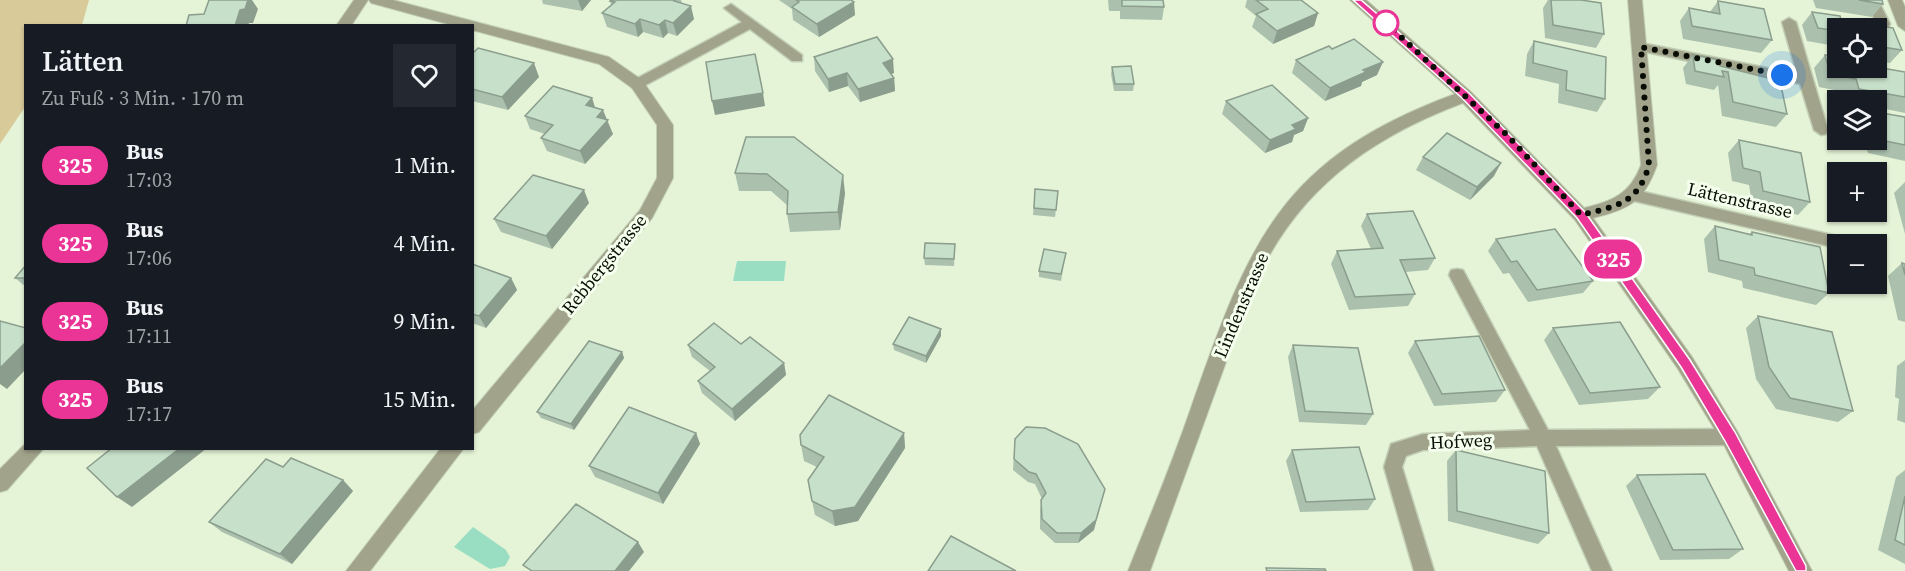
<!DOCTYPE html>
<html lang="de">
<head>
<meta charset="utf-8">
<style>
	body { margin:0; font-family:"Source Serif 4",serif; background:#242831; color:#f1f3f6; height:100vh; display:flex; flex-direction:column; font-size:22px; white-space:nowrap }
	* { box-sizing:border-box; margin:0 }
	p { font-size:20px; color:#9ea1a6 }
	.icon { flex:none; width:33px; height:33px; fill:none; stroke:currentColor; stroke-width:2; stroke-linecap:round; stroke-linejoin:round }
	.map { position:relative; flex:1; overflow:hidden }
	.details { position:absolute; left:24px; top:24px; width:450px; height:426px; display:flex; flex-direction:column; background:#171b24; border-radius:0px; box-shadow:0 2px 4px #0004 }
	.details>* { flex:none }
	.badge { padding:0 12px; border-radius:20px; font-size:21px; line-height:39px }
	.tools { position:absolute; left:1827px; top:18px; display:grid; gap:12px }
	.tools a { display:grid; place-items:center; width:60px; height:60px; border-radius:0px; background:#171b24; box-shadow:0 2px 4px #0004; font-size:30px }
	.you { position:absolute; width:30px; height:30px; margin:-15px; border:4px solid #fff; border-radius:50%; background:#1a73e8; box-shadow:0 0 0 9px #1a73e833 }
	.map>.badge { position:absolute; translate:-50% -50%; box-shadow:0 0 0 3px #fff }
	.round { display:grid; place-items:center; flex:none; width:63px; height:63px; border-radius:0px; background:#242831 }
	.summary { display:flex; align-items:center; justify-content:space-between; height:102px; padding:0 18px }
	h1 { font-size:28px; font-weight:600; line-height:45px }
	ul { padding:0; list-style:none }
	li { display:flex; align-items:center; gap:18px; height:78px; padding:0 18px }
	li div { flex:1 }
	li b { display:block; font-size:22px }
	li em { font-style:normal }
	li .badge { min-width:66px; font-weight:700; text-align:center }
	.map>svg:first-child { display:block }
	.green { fill:#d9ca9a }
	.water { fill:#99dec2 }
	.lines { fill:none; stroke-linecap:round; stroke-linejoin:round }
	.lane-casing { stroke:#c2cfb5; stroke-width:3 }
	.street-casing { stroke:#c2cfb5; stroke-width:2 }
	.lane { fill:#a1a38a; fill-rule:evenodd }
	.street { fill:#a1a38a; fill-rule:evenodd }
	.wall { fill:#abc1ae }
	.shaded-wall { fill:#8b9d8d }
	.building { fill:#c7e0ca; stroke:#8b9d8d; stroke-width:1.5 }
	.line { fill:#eb3596; stroke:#fff; stroke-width:1.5 }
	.walk { stroke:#080d05; stroke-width:6; stroke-dasharray:0 10.8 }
	.stop-dot { fill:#fff; stroke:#eb3596; stroke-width:3 }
	.labels { text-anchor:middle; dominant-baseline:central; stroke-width:6; stroke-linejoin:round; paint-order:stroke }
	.street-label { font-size:18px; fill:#080d05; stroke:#f5ffed }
</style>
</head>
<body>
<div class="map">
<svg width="1905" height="571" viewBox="0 0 1905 571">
	<rect width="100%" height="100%" fill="#e5f4d7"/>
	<path class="green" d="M0,0H89L82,25L26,26L25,107L0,144Z"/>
	<g class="water">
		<path d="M737,261H786L784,281H733Z"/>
		<path d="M473,527L506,550L510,557L505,566L490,569L454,547Z"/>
	</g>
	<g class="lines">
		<g class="lane-casing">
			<g id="lane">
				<path d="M1866,0H1878L1890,24L1888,27H1878Z"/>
				<path d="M731,4L802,55V61H792L750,29L642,87H632V81L742,22L724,8Z"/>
				<path d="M1789,18L1796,22L1828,130L1826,134L1821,135L1814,130L1800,84L1641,51L1634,47L1641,43L1797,74L1782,22Z"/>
				<path d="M1635,190L1837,236L1845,242L1838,244L1837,248L1630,200L1627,196Z"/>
				<path d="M1457,269L1463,270L1548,430L1730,429L1736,431L1739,437L1736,443L1730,445L1556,446L1612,571H1592L1537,446L1423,450L1406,456L1402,467L1434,571H1414L1384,467L1391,444L1423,434L1530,430L1449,275L1451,270Z"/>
			</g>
		</g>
		<g class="street-casing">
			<g id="street">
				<path d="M354,0H368L351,26H336Z"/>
				<path d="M369,0H393L609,57L642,80L673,125V178L652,218L479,432L472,434V411L640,210L657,178V125L632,88L599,64L472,30V26H455L371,3Z"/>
				<path d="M1350,0H1366L1471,92L1584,208C1613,201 1630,194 1641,165L1628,0H1642L1657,165C1644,202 1629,209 1593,218L1692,357L1737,431L1812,571H1789L1723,443L1678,369L1575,220L1463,103C1367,139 1295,192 1253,288L1150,571H1128C1150,516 1173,461 1192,405C1249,242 1281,158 1455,94Z"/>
				<path d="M1888,0H1902L1905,7V31L1898,26Z"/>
				<path d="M26,443V448H44L7,490L0,492V469Z"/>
				<path d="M441,448H464L370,571H346Z"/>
			</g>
		</g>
		<use href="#lane" class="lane"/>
		<use href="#street" class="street"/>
	</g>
	<g class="wall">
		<path d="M542,0H591L582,11L543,4Z"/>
		<path d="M611,0H681L682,3L694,19L677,36L668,33L663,38L643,32L638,37L607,27L602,13L611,5L610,1Z"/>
		<path d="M779,0H851L855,15L819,37L793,20L792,9Z"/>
		<path d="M1108,0H1163L1164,7L1162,20L1120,19V11H1109Z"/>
		<path d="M1247,0H1301L1318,13L1314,26L1273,44L1252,27L1256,16L1245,7Z"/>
		<path d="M1548,0H1581L1604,34L1596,48L1545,38L1543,8Z"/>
		<path d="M1813,0H1882L1883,4L1872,17L1816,8Z"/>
		<path d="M1718,1L1772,40L1761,53L1683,39L1680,21L1689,8L1710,12Z"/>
		<path d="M1812,12L1840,16L1841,20L1893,28L1902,50L1890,63L1876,61V28H1838V53L1835,46L1807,41L1802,25Z"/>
		<path d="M1534,41L1605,99L1597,112L1558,103L1559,84L1525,76L1527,54Z"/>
		<path d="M472,54L539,77L508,110L472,101Z"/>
		<path d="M1693,55L1720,66L1787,114L1776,127L1722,116L1718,85L1714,90L1686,84L1683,68Z"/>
		<path d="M1825,55L1838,68L1905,72V113L1876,107V100H1847L1844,92L1819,87L1814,68Z"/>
		<path d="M814,57L894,73L891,74L894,78L895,91L860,102L848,86L829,92L815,71Z"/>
		<path d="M1296,60L1377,75L1362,82L1361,86L1325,101L1292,73Z"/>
		<path d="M1112,67L1134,84L1133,91H1114L1111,74Z"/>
		<path d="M592,98L595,107L613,134L585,164L547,151L541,138L545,134L530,129L525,116Z"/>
		<path d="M1226,101L1308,118L1303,131L1294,135L1292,142L1265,153L1222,114Z"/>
		<path d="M1838,108V135H1836L1830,116Z"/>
		<path d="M1876,112L1905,117V161L1868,153L1864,140H1859H1876Z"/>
		<path d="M746,137L845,193L840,230L790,232L787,214L788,206L771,191H739L735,173Z"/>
		<path d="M1739,140L1810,202L1798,215L1752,204L1749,185L1732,181L1728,153Z"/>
		<path d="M1423,157L1494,176L1470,200L1416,170Z"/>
		<path d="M1905,182V234L1894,193Z"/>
		<path d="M1035,189L1058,191L1055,217L1033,215Z"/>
		<path d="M589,203L552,249L501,232L494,219Z"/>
		<path d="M1367,214L1435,258L1428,270L1406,272L1415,294L1408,306L1349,310L1331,264L1337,251L1371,249L1361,226Z"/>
		<path d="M1715,226L1749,234L1752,232L1829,293L1816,305L1743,288L1742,281L1708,272L1704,239Z"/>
		<path d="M1496,239L1593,281L1583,293L1528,302L1509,273L1503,274L1488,251Z"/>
		<path d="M955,244L954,266L925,265L924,258Z"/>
		<path d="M1066,253L1061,281L1039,277V271Z"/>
		<path d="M1902,263L1905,264V322L1898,320L1888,276Z"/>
		<path d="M472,264L511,278L517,290L486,328L472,323Z"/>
		<path d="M26,265V287L15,278Z"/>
		<path d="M1758,316L1853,411L1838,422L1776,409L1756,379L1746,328Z"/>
		<path d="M1553,328L1660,387L1648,399L1579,405L1544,340Z"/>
		<path d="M941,329V336L926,363L894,350L893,344Z"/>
		<path d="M1415,341L1505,390L1496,402L1434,406L1408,353Z"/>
		<path d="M741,344L784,363L786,375L735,421L702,393L698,381L710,371L692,357L688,345Z"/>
		<path d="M1293,345L1373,414L1366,425L1299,422L1288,357Z"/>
		<path d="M622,352L624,358L574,430L541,418L537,412Z"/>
		<path d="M1905,360V423L1897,420L1899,399L1895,397L1897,366Z"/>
		<path d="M696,433L700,444L663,504L595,477L589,466Z"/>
		<path d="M904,433L905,448L858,521L835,526L815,515L812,501L817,467L804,461L801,445Z"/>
		<path d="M1015,439L1094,530L1078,543H1055L1040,529V510L1042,499L1035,484L1028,482L1013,470Z"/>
		<path d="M1292,450L1375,499L1368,510L1300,512L1286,461Z"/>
		<path d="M1456,450L1549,533L1538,544L1448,521L1447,461Z"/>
		<path d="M283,467L343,480L353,491L292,564L222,532L209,522Z"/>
		<path d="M1905,470V564L1878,550L1896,477Z"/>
		<path d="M1637,475L1743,549L1729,559L1660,560L1626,486Z"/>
	</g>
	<g class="shaded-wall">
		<path d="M248,0H252L258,9L253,23H249L248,26H235L240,10Z"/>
		<path d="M578,0H591L582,11Z"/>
		<path d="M854,2L855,15L819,37L817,24Z"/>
		<path d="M691,6L694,19L677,36L673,23Z"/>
		<path d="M1318,13L1314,26L1273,44L1277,31Z"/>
		<path d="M640,19L643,32L638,37L635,24Z"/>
		<path d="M665,20L668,33L663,38L659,25Z"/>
		<path d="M893,59L894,73L884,76L883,63Z"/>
		<path d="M1383,62L1377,75L1362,82L1361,86L1325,101L1330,88L1363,70Z"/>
		<path d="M534,63L539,77L508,110L502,97Z"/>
		<path d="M847,73L848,86L829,92L828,79Z"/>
		<path d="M894,78L895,91L860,102L858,89Z"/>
		<path d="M763,93L765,106L715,115L712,101Z"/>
		<path d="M592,98L596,111L586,105Z"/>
		<path d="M603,110L613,134L585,164L580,151L597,117Z"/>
		<path d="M1308,118L1303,131L1294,135L1292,142L1265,153L1270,140L1292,125Z"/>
		<path d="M1501,163L1494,176L1470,200L1477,187Z"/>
		<path d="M843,175L845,193L840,230L838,212Z"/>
		<path d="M584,190L589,203L552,249L546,236Z"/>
		<path d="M511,278L517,290L486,328L479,316Z"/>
		<path d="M941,329V336L926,363V356Z"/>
		<path d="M26,342V369L7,389L0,384V368Z"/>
		<path d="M622,352L624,358L574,430L571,424Z"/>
		<path d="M784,363L786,375L735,421L732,409Z"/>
		<path d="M696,433L700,444L663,504L658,493Z"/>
		<path d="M904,433L905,448L858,521L835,526L832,511Z"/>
		<path d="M180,448H207L132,507L117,497Z"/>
		<path d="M343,480L353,491L292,564L280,554Z"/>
		<path d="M1105,489L1094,530L1078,543L1081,533Z"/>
		<path d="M638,542L644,552L629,571H615Z"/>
	</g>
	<g class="building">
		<path d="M209,0H248L245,9L240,10L235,26H186L189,15L204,14Z"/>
		<path d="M611,0H675L674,1L691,6L673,23L665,20L659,25L640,19L635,24L602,13L615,2L610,1Z"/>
		<path d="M796,0H851L854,2L817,24L792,7L799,2Z"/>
		<path d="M1122,0H1163L1164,7L1122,6Z"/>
		<path d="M1256,0H1301L1318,13L1277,31L1256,14L1268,9Z"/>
		<path d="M1551,0H1581L1601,3L1604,34L1553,25Z"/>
		<path d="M1859,0H1882L1883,4Z"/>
		<path d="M1718,1L1764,9L1772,40L1692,26L1689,8L1720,14Z"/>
		<path d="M1812,12L1840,16L1841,20L1893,28L1902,50L1876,46V28H1838V31L1818,28Z"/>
		<path d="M877,37L893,59L883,63L894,78L858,89L847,73L828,79L814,57Z"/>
		<path d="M1354,39L1383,62L1363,70L1366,72L1330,88L1296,60L1329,46L1332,49Z"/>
		<path d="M1534,41L1606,57L1605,99L1566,90L1567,71L1533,63Z"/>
		<path d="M478,48L534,63L502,97L472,89V54Z"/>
		<path d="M755,54L763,93L712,101L706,62Z"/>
		<path d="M1693,55L1719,60L1720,66L1780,81L1787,114L1733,102L1728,72L1722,71L1724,77L1695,71Z"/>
		<path d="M1825,55L1838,57V68L1876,67L1905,72V97L1859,89L1856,79L1830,74Z"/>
		<path d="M1131,66L1134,84H1115L1112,67Z"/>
		<path d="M1272,85L1308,118L1292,125L1296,129L1270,140L1226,101Z"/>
		<path d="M553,86L592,98L586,105L603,110L597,117L608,120L580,151L541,138L553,125L525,116Z"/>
		<path d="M1876,112L1905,117V145L1880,140L1876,128Z"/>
		<path d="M1447,133L1501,163L1477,187L1423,157Z"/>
		<path d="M746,137H794L843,175L838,212L787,214L788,191L767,174L735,173Z"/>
		<path d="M1739,140L1801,153L1810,202L1763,191L1760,172L1743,168Z"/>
		<path d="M533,175L584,190L546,236L494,219Z"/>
		<path d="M1035,189L1058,191L1056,210L1034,208Z"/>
		<path d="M1413,211L1435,258L1400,260L1415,294L1355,297L1337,251L1383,248L1367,214Z"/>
		<path d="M1715,226L1752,235V232L1820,247L1829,293L1755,275L1754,268L1719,260Z"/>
		<path d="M1555,229L1593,281L1537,290L1517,261L1511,262L1496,239Z"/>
		<path d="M925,243L955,244L954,259L924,258Z"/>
		<path d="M1044,249L1066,253L1061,274L1039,271Z"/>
		<path d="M1902,263L1905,264V275Z"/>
		<path d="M472,264L511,278L479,316L472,314Z"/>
		<path d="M26,265V278H15Z"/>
		<path d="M1758,316L1832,332L1853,411L1790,398L1769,367Z"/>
		<path d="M909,317L941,329L926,356L893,344Z"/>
		<path d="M0,321L26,328V342L0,368Z"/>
		<path d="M1620,322L1660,387L1590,393L1553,328Z"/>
		<path d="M714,323L741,344L750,337L784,363L732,409L698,381L715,367L688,345Z"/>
		<path d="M1479,336L1505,390L1442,394L1415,341Z"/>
		<path d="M589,341L622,352L571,424L537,412Z"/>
		<path d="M1293,345L1358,348L1373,414L1305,411Z"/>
		<path d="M829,395L904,433L855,507L832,511L812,501L808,480L824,457L801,445L800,435Z"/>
		<path d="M629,407L696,433L658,493L589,466Z"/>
		<path d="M1026,427L1045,428L1078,444L1105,489L1096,520L1081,533H1057L1042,519L1041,500L1046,493L1036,474L1029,472L1014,459L1015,439Z"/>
		<path d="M1359,447L1375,499L1306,502L1292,450Z"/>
		<path d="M112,448H180L117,497L87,468Z"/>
		<path d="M1456,450L1545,471L1549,533L1457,511Z"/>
		<path d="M291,458L343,480L280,554L209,522L266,459L283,467Z"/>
		<path d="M1705,474L1743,549L1673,550L1637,475Z"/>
		<path d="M1905,496V545L1895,540Z"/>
		<path d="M576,504L638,542L615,571H532L523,565Z"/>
		<path d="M951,536L1016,571H928Z"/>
		<path d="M1266,568L1325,569L1326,571H1267Z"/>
	</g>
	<path class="line" d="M1353,0H1361L1469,93L1585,212L1690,360L1735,432L1806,566V571H1796L1725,441L1681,367L1577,218L1462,98Z"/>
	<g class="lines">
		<path class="walk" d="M1386,23L1507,135L1581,215C1617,206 1638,204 1649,165L1641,47L1782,75"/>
	</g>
	<circle class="stop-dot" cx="1386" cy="23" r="12"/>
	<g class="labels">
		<g class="street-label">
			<text transform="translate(1740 200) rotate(13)">Lättenstrasse</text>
			<text transform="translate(604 264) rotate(-51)">Rebbergstrasse</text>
			<text transform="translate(1241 305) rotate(-67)">Lindenstrasse</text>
			<text transform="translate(1461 441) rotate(-3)">Hofweg</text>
		</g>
	</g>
</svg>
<div class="tools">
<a><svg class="icon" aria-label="locate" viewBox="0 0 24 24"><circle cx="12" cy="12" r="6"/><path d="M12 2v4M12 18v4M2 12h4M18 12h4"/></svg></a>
<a><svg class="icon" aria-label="layers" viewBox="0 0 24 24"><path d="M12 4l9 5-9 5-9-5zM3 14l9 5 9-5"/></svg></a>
<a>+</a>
<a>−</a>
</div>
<div class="you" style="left:1782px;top:75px"></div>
<b class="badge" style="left:1613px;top:259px;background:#eb3596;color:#fff">325</b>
<section class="details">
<div class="summary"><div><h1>Lätten</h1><p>Zu Fuß · 3 Min. · 170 m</p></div><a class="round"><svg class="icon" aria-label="heart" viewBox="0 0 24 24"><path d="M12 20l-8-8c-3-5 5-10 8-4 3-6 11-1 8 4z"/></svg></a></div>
<ul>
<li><span class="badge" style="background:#eb3596;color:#fff">325</span><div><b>Bus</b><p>17:03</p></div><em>1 Min.</em></li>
<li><span class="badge" style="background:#eb3596;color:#fff">325</span><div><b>Bus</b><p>17:06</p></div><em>4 Min.</em></li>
<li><span class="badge" style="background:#eb3596;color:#fff">325</span><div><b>Bus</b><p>17:11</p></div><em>9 Min.</em></li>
<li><span class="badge" style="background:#eb3596;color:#fff">325</span><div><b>Bus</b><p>17:17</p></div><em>15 Min.</em></li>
</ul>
</section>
</div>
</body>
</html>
